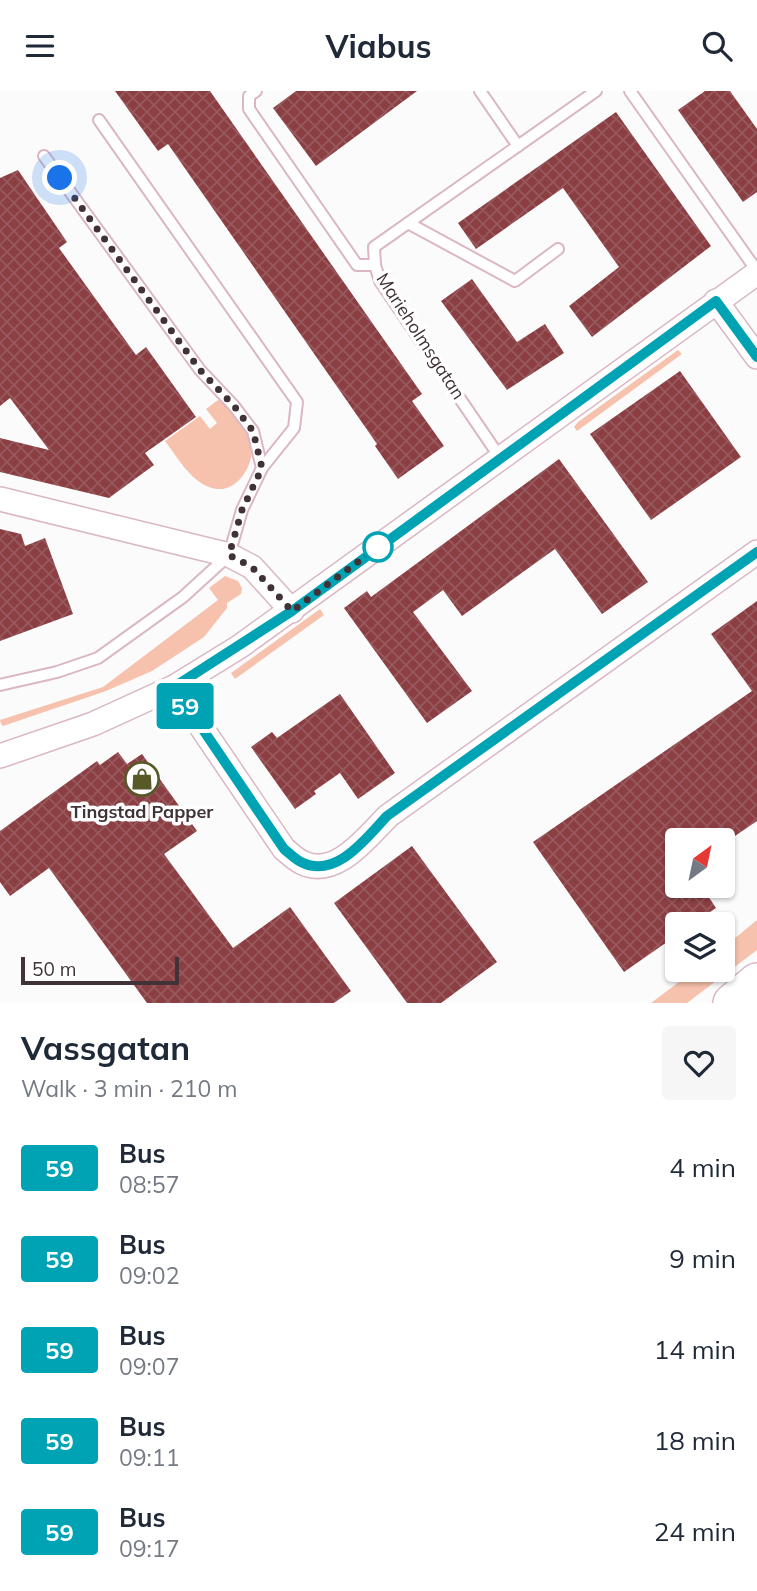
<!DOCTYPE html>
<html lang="en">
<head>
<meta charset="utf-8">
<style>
	body { margin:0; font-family:Mulish,sans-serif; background:#f6f6f7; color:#1f2937; height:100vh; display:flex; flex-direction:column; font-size:26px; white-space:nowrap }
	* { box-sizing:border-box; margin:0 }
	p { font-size:23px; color:#747a83 }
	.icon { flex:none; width:38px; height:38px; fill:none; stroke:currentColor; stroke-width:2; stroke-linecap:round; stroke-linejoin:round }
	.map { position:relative; height:912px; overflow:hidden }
	.side { display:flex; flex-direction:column; background:#fff; flex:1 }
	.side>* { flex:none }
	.badge { padding:0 14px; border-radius:5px; font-size:24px; line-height:46px }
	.needle { width:46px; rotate:33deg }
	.buttons { position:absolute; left:665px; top:737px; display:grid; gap:14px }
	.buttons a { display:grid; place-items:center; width:70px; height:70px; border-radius:7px; background:#fff; box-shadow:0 2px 5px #0004; font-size:35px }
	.scale { position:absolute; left:21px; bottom:18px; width:158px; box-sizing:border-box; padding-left:7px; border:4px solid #403236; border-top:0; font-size:19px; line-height:24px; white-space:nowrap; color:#403236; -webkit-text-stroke:5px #fff; paint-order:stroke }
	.you { position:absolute; width:35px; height:35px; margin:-18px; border:5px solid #fff; border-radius:50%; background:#1a73e8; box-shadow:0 0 0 10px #1a73e833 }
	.map>.badge { position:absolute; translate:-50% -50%; box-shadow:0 0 0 4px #fff }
	.round { display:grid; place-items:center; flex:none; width:74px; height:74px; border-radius:7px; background:#f6f6f7 }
	.overview { display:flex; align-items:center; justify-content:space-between; height:119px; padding:0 21px }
	h1 { font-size:33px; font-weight:700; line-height:52px }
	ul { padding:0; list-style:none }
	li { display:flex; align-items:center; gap:21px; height:91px; padding:0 21px }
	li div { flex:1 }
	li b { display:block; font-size:26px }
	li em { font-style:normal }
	li .badge { min-width:77px; font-weight:700; text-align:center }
	header { display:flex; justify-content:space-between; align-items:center; height:91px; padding:0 21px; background:#fff; font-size:32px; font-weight:700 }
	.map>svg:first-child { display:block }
	.green { fill:#f7c2ad }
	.building { fill:url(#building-cross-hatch) }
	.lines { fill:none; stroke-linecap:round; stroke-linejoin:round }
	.service-casing { stroke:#dab7c3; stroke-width:14 }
	.minor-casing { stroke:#dab7c3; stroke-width:26 }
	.trunk-casing { stroke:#dab7c3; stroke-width:40 }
	.service { stroke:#fff; stroke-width:10 }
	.minor { stroke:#fff; stroke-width:23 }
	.trunk { stroke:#fff; stroke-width:37 }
	.line-casing { stroke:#fff; stroke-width:16 }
	.line { stroke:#00a3b4; stroke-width:10 }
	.walk { stroke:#403236; stroke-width:7; stroke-dasharray:0 12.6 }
	.stop-dot { fill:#fff; stroke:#00a3b4; stroke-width:3.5 }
	.labels { text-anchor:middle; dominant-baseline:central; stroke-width:7; stroke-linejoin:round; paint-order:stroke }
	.street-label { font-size:18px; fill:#403236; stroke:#fff }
	.poi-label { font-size:18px; font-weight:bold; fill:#403236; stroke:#fff }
</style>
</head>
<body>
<header><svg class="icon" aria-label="menu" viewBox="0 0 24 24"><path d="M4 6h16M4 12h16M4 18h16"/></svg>Viabus<svg class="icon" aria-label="search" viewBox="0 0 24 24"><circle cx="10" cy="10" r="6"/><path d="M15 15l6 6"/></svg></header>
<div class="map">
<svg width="757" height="912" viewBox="0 0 757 912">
	<defs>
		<pattern id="building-cross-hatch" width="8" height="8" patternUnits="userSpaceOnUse" patternTransform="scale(1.75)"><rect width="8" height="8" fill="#8b3f43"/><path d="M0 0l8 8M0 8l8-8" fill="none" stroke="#97595d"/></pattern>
	</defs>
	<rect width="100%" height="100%" fill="#fbfbfb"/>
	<g class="green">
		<path d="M678,259L682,263L577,340L574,336L578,331Z"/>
		<path d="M218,309C228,312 231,318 237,326C242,334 249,340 251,349C257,372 236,407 209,396C190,389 177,366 165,350L200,325L210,338L217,332L206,318Z"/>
		<path d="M225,485L238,490L242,497L241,503L227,512V517L204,546L152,580L106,600L3,635L1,633L0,629L103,596L218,509L209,497Z"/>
		<path d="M320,518L324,524L235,588L231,582Z"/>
		<path d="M757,829V859L687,912H651L695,879L723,878V857Z"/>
	</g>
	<g class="building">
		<path d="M115,0H210L422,303L412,310L444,355L398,388L375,355L377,353L168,53L158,60Z"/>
		<path d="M296,0H417L316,75L273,17Z"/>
		<path d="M705,0H730L757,38V101L743,111L678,19Z"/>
		<path d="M616,21L711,155L592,246L569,215L619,176L563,97L476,158L458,132Z"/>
		<path d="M18,79L67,151L59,157L136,264L146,256L196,326L145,362L154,374L109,407L0,381V347L49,359L10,307L0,315V87Z"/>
		<path d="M472,188L517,251L545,233L564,262L507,299L441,210Z"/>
		<path d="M680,280L741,366L651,429L590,343Z"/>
		<path d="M559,368L648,491L602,523L555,458L462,525L443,499L413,521L472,600L427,632L344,517L367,500L371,506Z"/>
		<path d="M0,438L21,443L25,455L45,447L73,523L0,550Z"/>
		<path d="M757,510V730L729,749H677V794H701L716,817L692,833H677V844L624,881L533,751L752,600L711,543Z"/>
		<path d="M340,603L395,682L358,708L340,682L314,700L316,703L295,718L251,656L272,641L277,647Z"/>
		<path d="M118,661L127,673L142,663L197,740L164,763L233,857L290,816L351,900L334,912H147L49,777L10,805L0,791V740L97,670L100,674Z"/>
		<path d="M412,755L497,871L441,912H407L334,812Z"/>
	</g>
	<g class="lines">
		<g class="service-casing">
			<g id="service">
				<path d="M256,0L249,5V18L357,174H375"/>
				<path d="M480,0L518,55"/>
				<path d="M630,0L757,180"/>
				<path d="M99,29L297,311L294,337L262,377"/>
				<path d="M408,132L515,190L558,158"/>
				<path d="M501,368L380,190L375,174L374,156L596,0"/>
				<path d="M0,594L57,581L98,567L183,506L229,464L242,419L262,377L253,340L234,315L200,279L44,65"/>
			</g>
		</g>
		<g class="minor-casing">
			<g id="minor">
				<path d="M716,210L757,266"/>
				<path d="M0,408L229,464L252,476L292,520"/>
				<path d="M174,596L284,758C289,762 295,768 301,771C335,789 367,746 388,725L757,461"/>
				<path d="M0,665L93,633L174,596L239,556L757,182"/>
			</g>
		</g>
		<g class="trunk-casing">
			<path id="trunk" d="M732,912L757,891"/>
		</g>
		<use href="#service" class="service"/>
		<use href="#minor" class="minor"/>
		<use href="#trunk" class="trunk"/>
	</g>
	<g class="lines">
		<g class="line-casing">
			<path id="line" d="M757,266L716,210L292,520L174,596L284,758C289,762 295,768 301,771C336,789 367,746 387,725L757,461"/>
		</g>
		<use href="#line" class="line"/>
		<path class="walk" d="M60,87L200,279L234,315L253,340L262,377L242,419L229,464L252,476L292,520L378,456"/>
	</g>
	<defs>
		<g id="shop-ring" transform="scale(1.75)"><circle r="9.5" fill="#fff" stroke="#575a28" stroke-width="1.5"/><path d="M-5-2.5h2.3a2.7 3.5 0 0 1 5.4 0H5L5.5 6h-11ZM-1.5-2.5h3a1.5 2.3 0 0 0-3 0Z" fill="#575a28"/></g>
	</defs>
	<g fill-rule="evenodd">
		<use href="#shop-ring" x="142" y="688"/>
	</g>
	<circle class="stop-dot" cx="378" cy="456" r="14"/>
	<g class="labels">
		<g class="street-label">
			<text transform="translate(421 245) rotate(57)">Marieholmsgatan</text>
		</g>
		<g class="poi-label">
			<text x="142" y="720">Tingstad Papper</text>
		</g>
	</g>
</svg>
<div class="buttons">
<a><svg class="needle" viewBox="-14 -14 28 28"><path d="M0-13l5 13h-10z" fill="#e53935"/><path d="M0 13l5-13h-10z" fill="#747a83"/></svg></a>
<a><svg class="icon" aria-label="layers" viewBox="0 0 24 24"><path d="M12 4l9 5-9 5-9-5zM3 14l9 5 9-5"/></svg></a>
</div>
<div class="scale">50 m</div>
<div class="you" style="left:60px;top:87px"></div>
<b class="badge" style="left:185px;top:615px;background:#00a3b4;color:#fff">59</b>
</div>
<section class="side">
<div class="overview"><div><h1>Vassgatan</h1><p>Walk · 3 min · 210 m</p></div><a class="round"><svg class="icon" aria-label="heart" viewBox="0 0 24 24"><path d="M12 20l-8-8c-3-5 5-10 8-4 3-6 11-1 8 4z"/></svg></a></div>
<ul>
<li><span class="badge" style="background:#00a3b4;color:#fff">59</span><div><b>Bus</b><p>08:57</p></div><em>4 min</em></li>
<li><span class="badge" style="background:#00a3b4;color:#fff">59</span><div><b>Bus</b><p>09:02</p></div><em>9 min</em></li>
<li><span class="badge" style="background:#00a3b4;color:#fff">59</span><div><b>Bus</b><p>09:07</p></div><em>14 min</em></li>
<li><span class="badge" style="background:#00a3b4;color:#fff">59</span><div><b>Bus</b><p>09:11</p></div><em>18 min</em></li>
<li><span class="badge" style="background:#00a3b4;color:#fff">59</span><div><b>Bus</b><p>09:17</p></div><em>24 min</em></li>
</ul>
</section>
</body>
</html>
